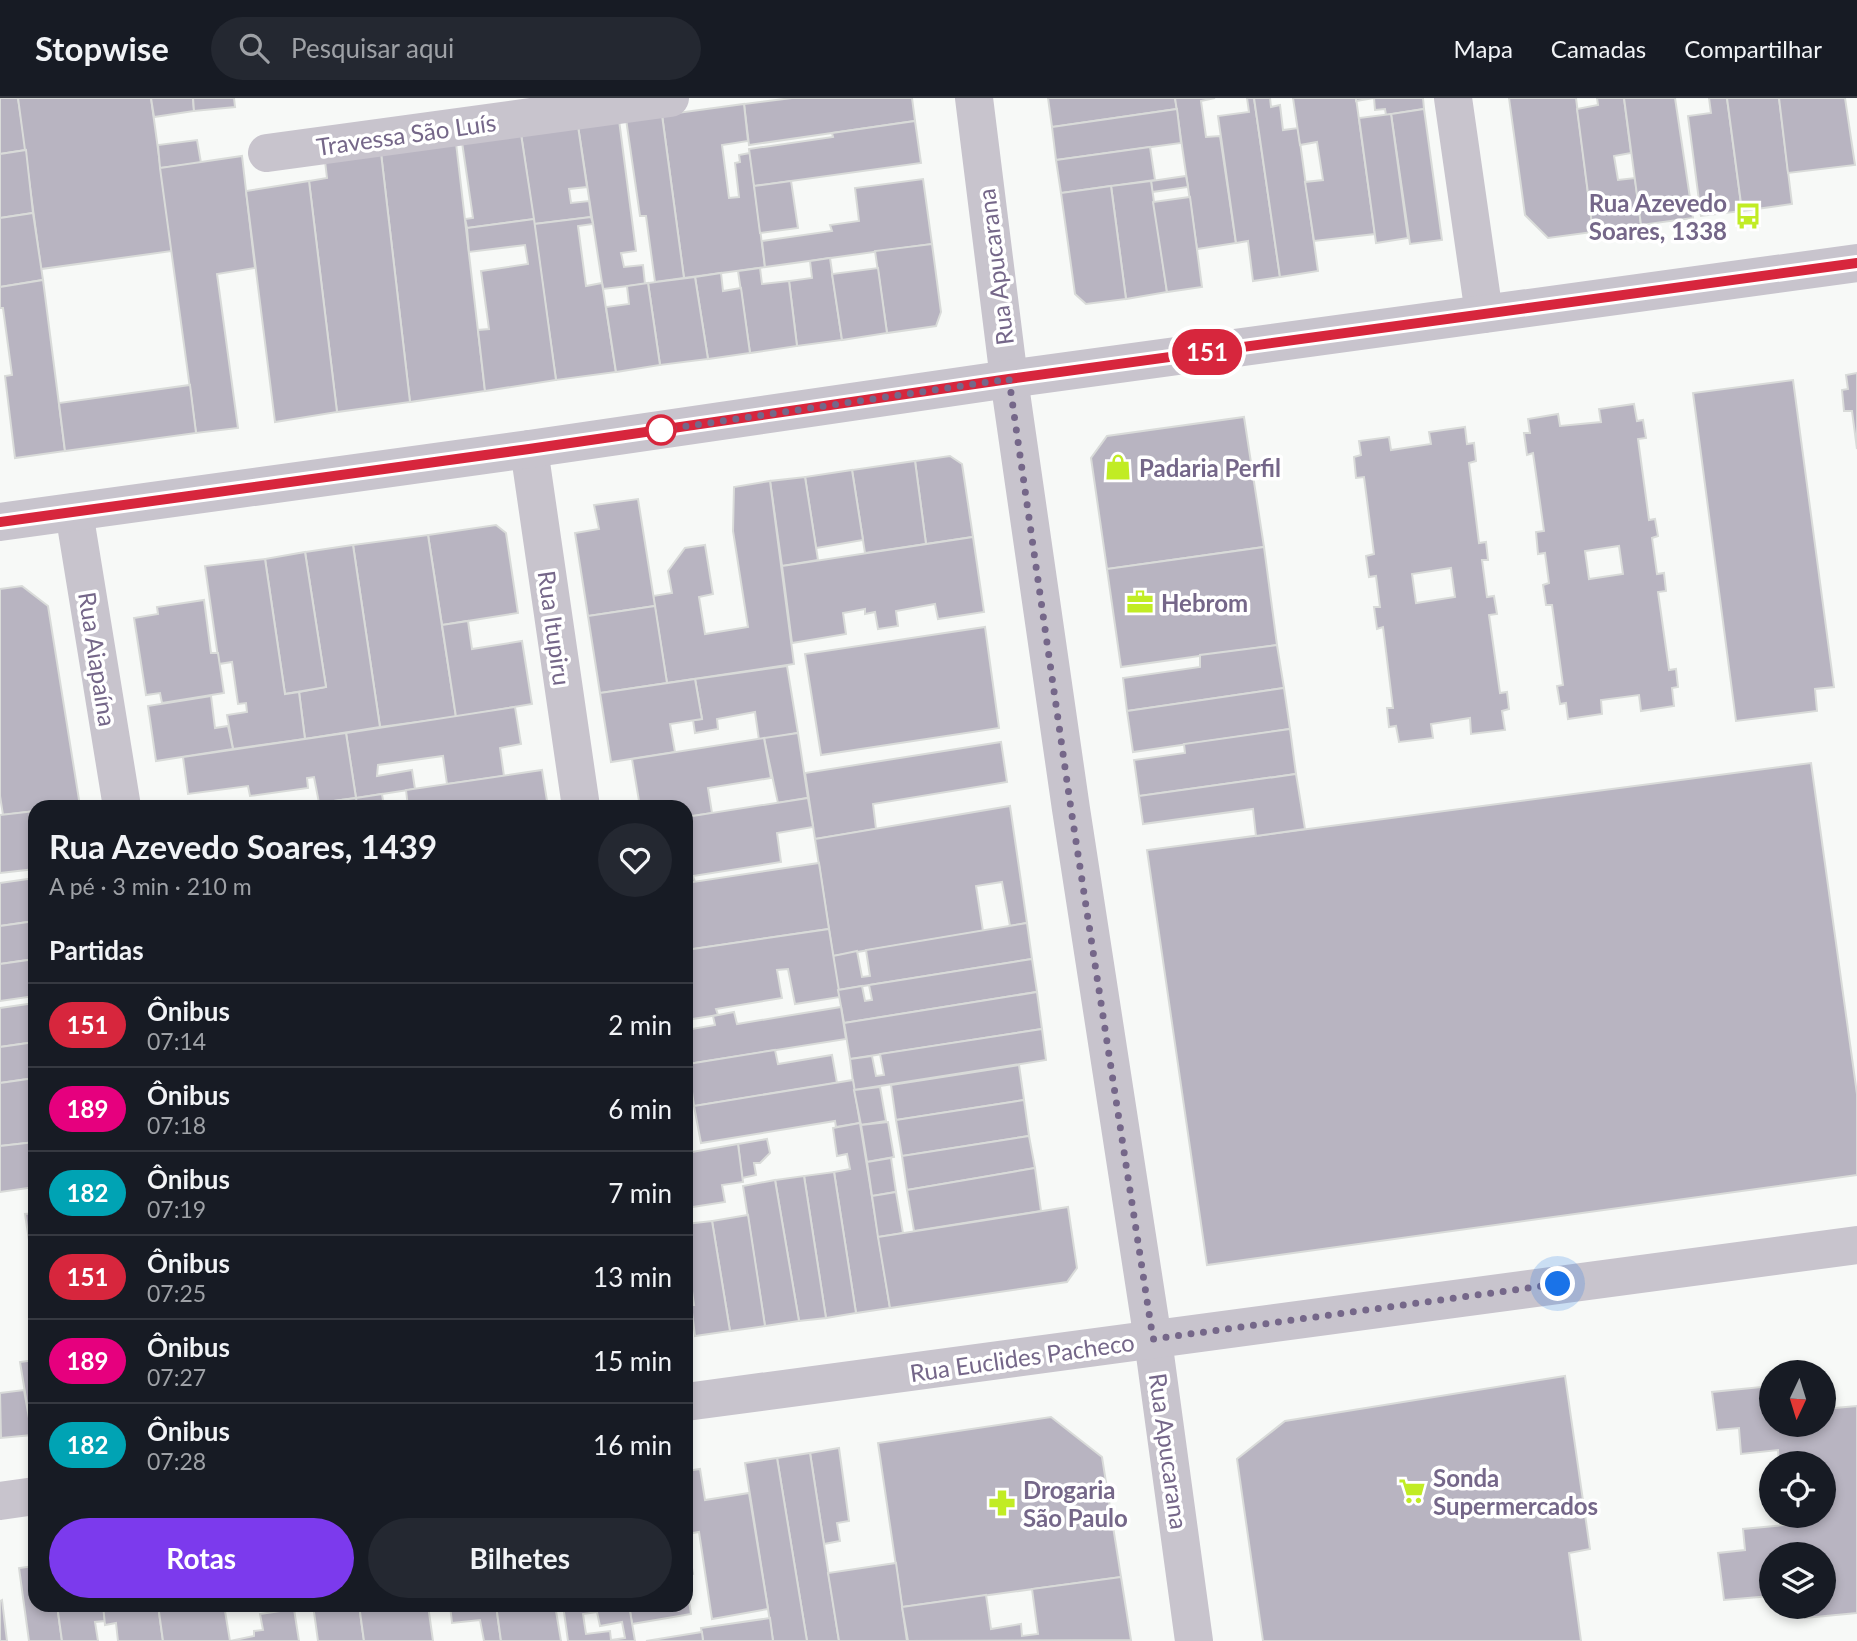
<!DOCTYPE html>
<html lang="pt">
<head>
<meta charset="utf-8">
<style>
	body { margin:0; font-family:Lato,sans-serif; background:#242831; color:#f1f3f6; height:100vh; display:flex; flex-direction:column; font-size:26px; white-space:nowrap }
	* { box-sizing:border-box; margin:0 }
	p { font-size:23px; color:#9ea1a6 }
	.icon { flex:none; width:38px; height:38px; fill:none; stroke:currentColor; stroke-width:2; stroke-linecap:round; stroke-linejoin:round }
	.map { position:relative; flex:1; overflow:hidden }
	.details { position:absolute; left:28px; top:702px; width:665px; height:812px; display:flex; flex-direction:column; background:#171b24; border-radius:21px; box-shadow:0 4px 10px #0003 }
	.details>* { flex:none }
	.badge { padding:0 14px; border-radius:23px; font-size:24px; line-height:46px }
	.needle { width:46px; rotate:184deg }
	.controls { position:absolute; left:1759px; top:1262px; display:grid; gap:14px }
	.controls a { display:grid; place-items:center; width:77px; height:77px; border-radius:50%; background:#171b24; box-shadow:0 4px 10px #0003; font-size:35px }
	.you { position:absolute; width:35px; height:35px; margin:-18px; border:5px solid #fff; border-radius:50%; background:#1a73e8; box-shadow:0 0 0 10px #1a73e833 }
	.map>.badge { position:absolute; translate:-50% -50%; box-shadow:0 0 0 4px #fff }
	h2 { padding:0 21px; font-size:26px; line-height:63px }
	.round { display:grid; place-items:center; flex:none; width:74px; height:74px; border-radius:37px; background:#242831 }
	.headline { display:flex; align-items:center; justify-content:space-between; height:119px; padding:0 21px }
	h1 { font-size:33px; font-weight:700; line-height:52px }
	.action { display:flex; gap:14px; margin-top:auto; padding:14px 21px }
	.action a { flex:1; height:80px; border-radius:42px; background:#7c3aed; color:#fff; font-size:28px; font-weight:700; line-height:80px; text-align:center }
	.action a+a { background:#242831; color:#f1f3f6 }
	ul { padding:0; list-style:none }
	li { display:flex; align-items:center; gap:21px; height:84px; padding:0 21px; border-top:2px solid #363941 }
	li div { flex:1 }
	li b { display:block; font-size:26px }
	li em { font-style:normal }
	li .badge { min-width:77px; font-weight:700; text-align:center }
	header { display:flex; align-items:center; gap:42px; box-sizing:border-box; height:98px; padding:0 35px; background:#171b24; border-bottom:2px solid #363941 }
	header strong { font-size:33px }
	nav { display:flex; gap:38px; margin-inline-start:auto; font-size:24px }
	.search { width:490px; height:63px; background:#242831; display:flex; align-items:center; gap:18px; box-sizing:border-box; padding:0 24px; border-radius:38px; color:#9ea1a6; font-size:26px }
	.map>svg:first-child { display:block }
	.building { fill:#b8b4c1; stroke:#d9dbd9; stroke-width:2; fill-rule:evenodd }
	.lines { fill:none; stroke-linecap:round; stroke-linejoin:round }
	.minor { stroke:#c8c4cd; stroke-width:38 }
	.line-casing { stroke:#fff; stroke-width:16 }
	.line { stroke:#d7263d; stroke-width:10 }
	.walk { stroke:#756789; stroke-width:7; stroke-dasharray:0 12.6 }
	.stop-dot { fill:#fff; stroke:#d7263d; stroke-width:3.5 }
	.labels { text-anchor:middle; dominant-baseline:central; stroke-width:7; stroke-linejoin:round; paint-order:stroke }
	.street-label { font-size:24px; fill:#756789; stroke:#fff }
	.poi-label { font-size:24px; font-weight:bold; fill:#756789; stroke:#fff; text-anchor:start }
</style>
</head>
<body>
<header>
<strong>Stopwise</strong>
<div class="search"><svg class="icon" aria-label="search" viewBox="0 0 24 24"><circle cx="10" cy="10" r="6"/><path d="M15 15l6 6"/></svg>Pesquisar aqui</div>
<nav><a>Mapa</a><a>Camadas</a><a>Compartilhar</a></nav>
</header>
<div class="map">
<svg width="1857" height="1543" viewBox="0 0 1857 1543">
	<rect width="100%" height="100%" fill="#f7f9f7"/>
	<g class="building">
		<path d="M0,0H18L26,52L0,56Z"/>
		<path d="M18,0H151L172,153L41,171Z"/>
		<path d="M151,0H193L194,13L154,19Z"/>
		<path d="M193,0H234L235,9L194,13Z"/>
		<path d="M792,0H912L915,23L749,47L744,6Z"/>
		<path d="M1048,0H1175L1177,11L1052,29Z"/>
		<path d="M1175,0H1215L1201,3L1206,39L1220,38L1236,145L1197,151Z"/>
		<path d="M1247,0H1254L1280,179L1253,183L1248,143L1236,145L1218,18L1249,14Z"/>
		<path d="M1254,0H1270L1271,9L1280,7L1283,32L1298,30L1318,173L1280,179Z"/>
		<path d="M1293,0H1356L1375,136L1314,143L1305,84L1323,82L1317,44L1300,47Z"/>
		<path d="M1356,0H1423L1424,11L1386,17L1385,11L1375,12L1374,0L1356,3Z"/>
		<path d="M1509,0H1576L1593,134L1548,140L1525,117Z"/>
		<path d="M1597,0H1624L1631,55L1614,58L1618,82L1635,80L1641,127L1593,134L1577,11L1598,7Z"/>
		<path d="M1624,0H1675L1693,120L1641,127Z"/>
		<path d="M1709,0H1727L1742,113L1701,118L1688,18L1711,15Z"/>
		<path d="M1727,0H1779L1792,106L1742,113Z"/>
		<path d="M1779,0H1845L1855,67L1788,75Z"/>
		<path d="M744,6L748,43L722,47L729,100L739,99L735,65L740,64L739,57L750,55L765,169L684,180L662,17Z"/>
		<path d="M1177,11L1181,45L1056,62L1052,29Z"/>
		<path d="M1424,11L1442,142L1410,146L1391,16Z"/>
		<path d="M1391,16L1408,140L1376,145L1359,20Z"/>
		<path d="M662,17L684,180L655,184L646,118H640L626,21Z"/>
		<path d="M619,22L636,153L621,155L624,169L643,167L645,186L603,191L578,28Z"/>
		<path d="M915,23L921,65L754,88L749,51L833,39L832,35Z"/>
		<path d="M578,28L587,89L569,91L571,105L589,103L591,119L534,126L521,36Z"/>
		<path d="M521,36L534,121L467,130L465,121L473,120L462,44Z"/>
		<path d="M197,42L201,65L160,70L158,47Z"/>
		<path d="M456,45L485,293L410,304L381,55Z"/>
		<path d="M1150,49L1155,82L1061,95L1056,62Z"/>
		<path d="M26,52L33,115L0,120V56Z"/>
		<path d="M381,55L410,304L337,314L309,83L327,80L325,63Z"/>
		<path d="M242,58L255,170L217,176L238,330L196,335L160,70Z"/>
		<path d="M1186,78L1188,89L1152,94L1151,83Z"/>
		<path d="M923,81L932,146L765,169L762,143L832,133L830,127L859,123L855,90Z"/>
		<path d="M309,83L337,314L275,324L246,93Z"/>
		<path d="M791,83L798,130L760,135L754,88Z"/>
		<path d="M1151,83L1167,194L1126,201L1111,88Z"/>
		<path d="M1111,88L1126,201L1086,206L1075,196L1061,95Z"/>
		<path d="M1190,99L1202,189L1167,194L1153,104Z"/>
		<path d="M33,115L43,182L0,189V120Z"/>
		<path d="M591,119L593,126L578,128L586,188L602,185L616,274L556,282L534,126Z"/>
		<path d="M534,121L556,282L485,293L478,232L489,231L481,173L528,166L525,147L469,154L467,130Z"/>
		<path d="M932,146L941,214L936,228L887,235L875,153Z"/>
		<path d="M830,160L842,242L797,248L789,183L812,180L810,163Z"/>
		<path d="M760,170L762,186L789,183L797,248L750,255L738,173Z"/>
		<path d="M878,170L887,235L842,242L832,176Z"/>
		<path d="M721,175L723,193L741,190L750,255L708,261L695,179Z"/>
		<path d="M695,179L708,261L660,267L648,185Z"/>
		<path d="M43,182L65,353L15,360L5,278L12,277L3,210H0V189Z"/>
		<path d="M648,185L660,267L616,274L606,209L629,206L627,188Z"/>
		<path d="M1857,275V351L1852,313H1844L1842,292L1848,291L1846,277Z"/>
		<path d="M1793,282L1834,589L1815,591L1817,613L1736,623L1693,295Z"/>
		<path d="M190,287L196,335L65,353L59,305Z"/>
		<path d="M1634,306L1637,323L1643,322L1646,340L1638,341L1649,422L1655,421L1658,438L1652,440L1657,476L1664,475L1666,493L1658,494L1669,572L1676,571L1678,589L1672,590L1674,608L1641,613L1639,597L1601,602L1602,616L1568,621L1566,605L1560,606L1557,588L1563,587L1552,507H1546L1543,487L1549,485L1545,455L1538,456L1536,434L1544,433L1533,355L1527,357L1524,335H1530L1528,321L1558,316L1560,328L1601,324L1599,311ZM1619,448L1623,476L1589,481L1585,453Z"/>
		<path d="M1244,319L1264,449L1107,471L1091,360L1107,338Z"/>
		<path d="M1465,329L1467,346L1474,345L1476,363L1469,365L1479,445L1486,444L1488,462H1482L1487,499L1494,498L1497,516L1489,517L1500,595L1507,594L1509,611L1502,613L1505,632L1471,636L1470,620L1431,626L1433,640L1399,644L1396,628L1389,629L1387,610H1393L1383,529L1377,531L1374,509H1380L1376,478L1369,479L1366,458L1374,456L1364,379L1356,380L1354,359L1361,357L1359,343L1389,339L1391,352L1431,346L1429,334ZM1451,470L1455,499L1416,505L1412,476Z"/>
		<path d="M950,358L962,366L973,439L926,446L915,363Z"/>
		<path d="M915,363L926,446L865,455L852,372Z"/>
		<path d="M852,372L863,442L816,450L805,379Z"/>
		<path d="M805,379L818,462L782,468L770,383Z"/>
		<path d="M770,383L794,566L667,585L653,498L672,495L668,473L685,450L705,447L713,496L699,499L705,536L748,529L733,433L734,389Z"/>
		<path d="M638,401L655,508L588,518L575,435L599,431L594,407Z"/>
		<path d="M496,427L506,435L518,515L442,527L428,437Z"/>
		<path d="M428,437L456,619L380,629L353,447Z"/>
		<path d="M973,439L984,514L938,521L935,506L896,513L898,528L878,531L875,514L865,516V511L843,515L846,536L792,545L782,468Z"/>
		<path d="M353,447L380,629L305,641L299,594L326,589L305,454Z"/>
		<path d="M1264,449L1277,547L1121,569L1107,471Z"/>
		<path d="M305,454L326,589L285,596L265,461Z"/>
		<path d="M265,461L285,596L299,594L305,641L233,651L227,617L247,614L246,605L238,606L232,564L219,566L205,468Z"/>
		<path d="M22,488L48,508L80,708L35,709V713L3,717L0,698V491Z"/>
		<path d="M204,502L211,555H218L224,595L162,605L160,595L146,597L134,520L158,516L157,509Z"/>
		<path d="M655,508L667,585L600,595L588,518Z"/>
		<path d="M468,523L472,551L522,543L532,606L456,619L442,527Z"/>
		<path d="M985,529L999,630L821,657L805,556Z"/>
		<path d="M1277,547L1284,590L1127,613L1123,580L1200,569V557Z"/>
		<path d="M787,568L798,635L759,642L755,614L717,621L718,631L695,635L693,622L702,621L695,581Z"/>
		<path d="M695,581L702,621L670,626L675,654L611,664L600,595Z"/>
		<path d="M1284,590L1290,631L1133,654L1127,613Z"/>
		<path d="M211,598L215,630L228,628L233,651L156,663L148,608Z"/>
		<path d="M515,609L521,646L500,650L504,678L447,686L443,658L378,667L377,678L412,672L415,691L356,700L346,635Z"/>
		<path d="M1290,631L1296,676L1139,698L1134,662L1185,655L1184,646Z"/>
		<path d="M346,635L356,700L319,705L314,679L307,680L308,690L250,698L248,688L188,696L183,659Z"/>
		<path d="M798,635L808,700L778,705L764,640Z"/>
		<path d="M764,640L771,680L708,690L712,715L686,719V709H640L632,661Z"/>
		<path d="M1001,644L1007,684L873,706L876,731L815,741L805,675Z"/>
		<path d="M1811,665L1857,996V1077L1207,1167L1147,752Z"/>
		<path d="M542,672L548,709H408L406,692Z"/>
		<path d="M1296,676L1305,731L1256,738L1253,711L1143,726L1139,698Z"/>
		<path d="M382,696L384,709H357L356,700Z"/>
		<path d="M356,700L357,709H296L319,705Z"/>
		<path d="M808,700L813,729L777,735L781,764L693,778L695,784L686,785V719Z"/>
		<path d="M1010,708L1027,825L1010,828L1002,784L976,788L983,833L833,858L815,741Z"/>
		<path d="M35,713V771L0,775V717Z"/>
		<path d="M819,765L829,831L686,852V785Z"/>
		<path d="M35,780V823L0,828V785Z"/>
		<path d="M35,823V861L0,866V828Z"/>
		<path d="M1027,825L1032,861L838,892L833,858L857,853L862,879L870,878L866,852Z"/>
		<path d="M829,831L840,899L795,906L788,871L777,872L782,900L716,911L718,917L686,922V852Z"/>
		<path d="M35,861V898L0,903V866Z"/>
		<path d="M1032,861L1037,894L844,925L838,892L862,888L865,903L872,902L869,887Z"/>
		<path d="M1037,894L1042,931L850,961L844,925Z"/>
		<path d="M35,905V944L0,949V910Z"/>
		<path d="M841,909L846,941L688,966L686,932L715,927L713,918L734,914L737,926Z"/>
		<path d="M1042,931L1046,962L854,992L850,961L872,958L876,978L884,977L880,956Z"/>
		<path d="M35,944V980L0,985V949Z"/>
		<path d="M775,952L778,966L832,957L837,985L694,1008L688,966Z"/>
		<path d="M1019,967L1024,1002L896,1022L891,987Z"/>
		<path d="M35,980V1044L0,1048V985Z"/>
		<path d="M853,982L860,1025L836,1029L835,1023L701,1045L694,1008Z"/>
		<path d="M880,989L886,1023L861,1027L854,992Z"/>
		<path d="M1024,1002L1029,1038L902,1058L896,1022Z"/>
		<path d="M888,1024L894,1059L867,1064L861,1027Z"/>
		<path d="M860,1025L890,1210L856,1215L834,1074L850,1071L847,1056L837,1058L833,1030Z"/>
		<path d="M1029,1038L1035,1070L907,1092L902,1058Z"/>
		<path d="M767,1041L770,1055L760,1065H754L756,1077L742,1080L738,1046Z"/>
		<path d="M35,1044V1089L0,1094V1048Z"/>
		<path d="M738,1046L743,1084L722,1087L725,1104L686,1110V1055Z"/>
		<path d="M891,1060L896,1094L872,1098L867,1064Z"/>
		<path d="M1035,1070L1041,1113L914,1133L907,1092Z"/>
		<path d="M834,1074L856,1215L826,1220L804,1078Z"/>
		<path d="M804,1078L826,1220L799,1223L775,1082Z"/>
		<path d="M775,1082L799,1223L765,1228L743,1088Z"/>
		<path d="M896,1094L903,1135L878,1139L872,1098Z"/>
		<path d="M1068,1109L1077,1170L1067,1184L890,1210L878,1139Z"/>
		<path d="M35,1115V1182L25,1116Z"/>
		<path d="M748,1117L765,1228L730,1233L712,1123Z"/>
		<path d="M712,1123L730,1233L695,1238L691,1207H694L686,1151V1126Z"/>
		<path d="M35,1262V1336L32,1337L20,1264Z"/>
		<path d="M1565,1278L1590,1451L1569,1455L1581,1543H1263L1237,1361L1285,1323Z"/>
		<path d="M1771,1288V1326H1824V1311L1857,1308V1515L1805,1520L1804,1508H1824V1456H1771V1498L1724,1502L1718,1455L1745,1452L1743,1431L1784,1427V1418H1824V1365H1779L1778,1352L1741,1356L1739,1330L1717,1332L1712,1294Z"/>
		<path d="M24,1292L32,1337L1,1340L0,1295Z"/>
		<path d="M1051,1319L1102,1359L1121,1479L902,1509L878,1345Z"/>
		<path d="M839,1350L849,1423L837,1425L840,1443L824,1446L810,1355Z"/>
		<path d="M810,1355L824,1446L839,1543H807L777,1360Z"/>
		<path d="M777,1360L807,1543H773L768,1511L745,1365Z"/>
		<path d="M700,1371L705,1402L749,1395L768,1511L712,1521L699,1434L687,1436L686,1433V1373Z"/>
		<path d="M686,1433L693,1476L686,1477Z"/>
		<path d="M896,1465L907,1543H839L828,1475Z"/>
		<path d="M35,1468V1507H57L62,1543H29L19,1470Z"/>
		<path d="M1121,1479L1131,1542L908,1543L902,1509L986,1497L991,1531L1021,1526L1022,1538L1038,1536L1032,1491Z"/>
		<path d="M686,1481L691,1516L632,1526L629,1507H686Z"/>
		<path d="M2,1502L7,1543H0V1503Z"/>
		<path d="M57,1507H103L105,1523L95,1524L98,1543H62Z"/>
		<path d="M103,1507H158L163,1543H118L116,1525L105,1527Z"/>
		<path d="M158,1507H224L230,1543H163Z"/>
		<path d="M313,1507H359L364,1543H318Z"/>
		<path d="M359,1507H428L433,1543H364Z"/>
		<path d="M450,1507H496L501,1543H484L480,1522L452,1525Z"/>
		<path d="M496,1507H555L561,1543H501Z"/>
		<path d="M563,1507H629L635,1543H568ZM597,1514L600,1528L622,1524L625,1540L611,1542L610,1533L586,1536L583,1516Z"/>
		<path d="M294,1511L299,1543H230L254,1538V1533L263,1532L260,1516Z"/>
		<path d="M770,1520L773,1543H703L701,1530Z"/>
		<path d="M702,1534L703,1543H646Z"/>
	</g>
	<g class="lines">
		<g class="minor">
			<path d="M974,0L1009,281L1071,711L1153,1242L1194,1543"/>
			<path d="M1453,0L1484,216"/>
			<path d="M267,55L670,0"/>
			<path d="M529,351L581,709"/>
			<path d="M74,414L122,709"/>
			<path d="M0,424L529,351L1009,281L1857,165"/>
			<path d="M686,1304L1857,1147"/>
			<path d="M0,1403L35,1398"/>
		</g>
	</g>
	<g class="lines">
		<g class="line-casing">
			<path id="line" d="M0,424L529,351L1009,281L1857,165"/>
		</g>
		<use href="#line" class="line"/>
		<path class="walk" d="M661,332L1009,281L1071,711L1153,1241L1558,1186"/>
	</g>
	<defs>
		<g id="bus-bare" transform="scale(2.1)"><path d="M-5-6H5V4H4V6H2V4H-2V6H-4V4H-5ZM-3.5-4V0h7V-4ZM-3.5 1.2v1.5H-2V1.2ZM2 1.2v1.5H3.5V1.2Z" fill="#c1ec24" stroke="#fff" stroke-width="2.5" paint-order="stroke"/></g>
		<g id="shop-bare" transform="scale(2.1)"><path d="M-5-2.5h2.3a2.7 3.5 0 0 1 5.4 0H5L5.5 6h-11ZM-1.5-2.5h3a1.5 2.3 0 0 0-3 0Z" fill="#c1ec24" stroke="#fff" stroke-width="2.5" paint-order="stroke"/></g>
		<g id="office-bare" transform="scale(2.1)"><path d="M-6-3h4V-5.5h4V-3h4V5H-6ZM-1-4.5V-3h2v-1.5ZM-6 0V1H6V0Z" fill="#c1ec24" stroke="#fff" stroke-width="2.5" paint-order="stroke"/></g>
		<g id="supermarket-bare" transform="scale(2.1)"><path d="M-6-5.5h2.5l.6 2H6L4.5 2H-2.5L-4.4-4H-6ZM-1.5 3.2a1.3 1.3 0 1 0 .1 0ZM3 3.2a1.3 1.3 0 1 0 .1 0Z" fill="#c1ec24" stroke="#fff" stroke-width="2.5" paint-order="stroke"/></g>
		<g id="pharmacy-bare" transform="scale(2.1)"><path d="M-2-6h4v4h4v4h-4v4h-4v-4h-4v-4h4Z" fill="#c1ec24" stroke="#fff" stroke-width="2.5" paint-order="stroke"/></g>
	</defs>
	<g fill-rule="evenodd">
		<use href="#bus-bare" x="1748" y="118"/>
		<use href="#shop-bare" x="1118" y="369"/>
		<use href="#office-bare" x="1140" y="504"/>
		<use href="#supermarket-bare" x="1412" y="1393"/>
		<use href="#pharmacy-bare" x="1002" y="1405"/>
	</g>
	<circle class="stop-dot" cx="661" cy="332" r="14"/>
	<g class="labels">
		<g class="street-label">
			<text transform="translate(406 36) rotate(-8)">Travessa São Luís</text>
			<text transform="translate(995 169) rotate(-97)">Rua Apucarana</text>
			<text transform="translate(555 530) rotate(82)">Rua Itupiru</text>
			<text transform="translate(98 561) rotate(81)">Rua Aiapaína</text>
			<text transform="translate(1022 1259) rotate(-8)">Rua Euclides Pacheco</text>
			<text transform="translate(1169 1353) rotate(82)">Rua Apucarana</text>
		</g>
		<g class="poi-label">
			<text x="1727" y="104" text-anchor="end">Rua Azevedo<tspan x="1727" dy="28">Soares, 1338</tspan></text>
			<text x="1139" y="369">Padaria Perfil</text>
			<text x="1161" y="504">Hebrom</text>
			<text x="1433" y="1379">Sonda<tspan x="1433" dy="28">Supermercados</tspan></text>
			<text x="1023" y="1391">Drogaria<tspan x="1023" dy="28">São Paulo</tspan></text>
		</g>
	</g>
</svg>
<div class="controls">
<a><svg class="needle" viewBox="-14 -14 28 28"><path d="M0-13l5 13h-10z" fill="#e53935"/><path d="M0 13l5-13h-10z" fill="#9ea1a6"/></svg></a>
<a><svg class="icon" aria-label="locate" viewBox="0 0 24 24"><circle cx="12" cy="12" r="6"/><path d="M12 2v4M12 18v4M2 12h4M18 12h4"/></svg></a>
<a><svg class="icon" aria-label="layers" viewBox="0 0 24 24"><path d="M12 4l9 5-9 5-9-5zM3 14l9 5 9-5"/></svg></a>
</div>
<div class="you" style="left:1558px;top:1186px"></div>
<b class="badge" style="left:1207px;top:254px;background:#d7263d;color:#fff">151</b>
<section class="details">
<div class="headline"><div><h1>Rua Azevedo Soares, 1439</h1><p>A pé · 3 min · 210 m</p></div><a class="round"><svg class="icon" aria-label="heart" viewBox="0 0 24 24"><path d="M12 20l-8-8c-3-5 5-10 8-4 3-6 11-1 8 4z"/></svg></a></div>
<h2>Partidas</h2>
<ul>
<li><span class="badge" style="background:#d7263d;color:#fff">151</span><div><b>Ônibus</b><p>07:14</p></div><em>2 min</em></li>
<li><span class="badge" style="background:#e6007e;color:#fff">189</span><div><b>Ônibus</b><p>07:18</p></div><em>6 min</em></li>
<li><span class="badge" style="background:#00a3b4;color:#fff">182</span><div><b>Ônibus</b><p>07:19</p></div><em>7 min</em></li>
<li><span class="badge" style="background:#d7263d;color:#fff">151</span><div><b>Ônibus</b><p>07:25</p></div><em>13 min</em></li>
<li><span class="badge" style="background:#e6007e;color:#fff">189</span><div><b>Ônibus</b><p>07:27</p></div><em>15 min</em></li>
<li><span class="badge" style="background:#00a3b4;color:#fff">182</span><div><b>Ônibus</b><p>07:28</p></div><em>16 min</em></li>
</ul>
<div class="action"><a>Rotas</a><a>Bilhetes</a></div>
</section>
</div>
</body>
</html>
